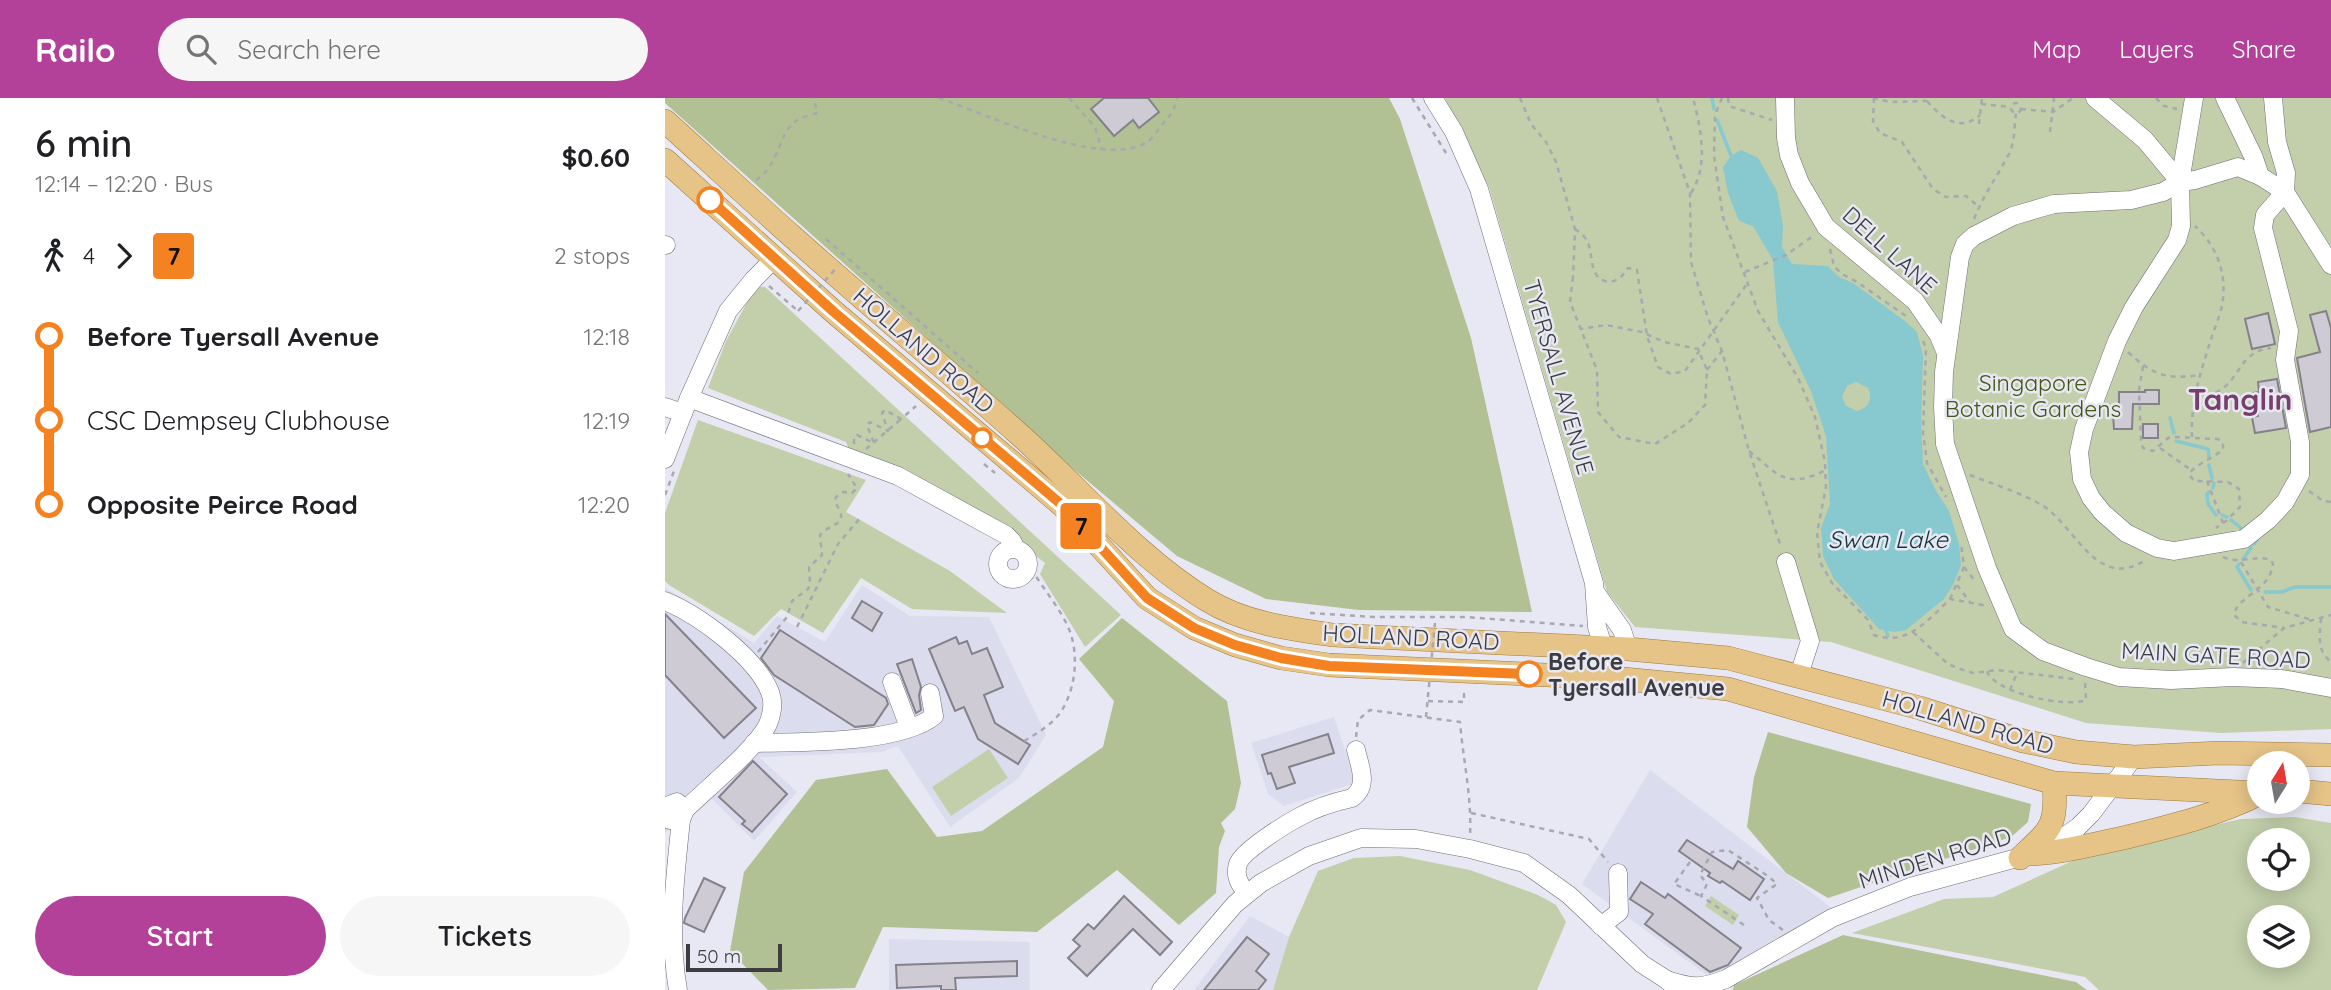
<!DOCTYPE html>
<html lang="en">
<head>
<meta charset="utf-8">
<style>
	body { margin:0; font-family:Quicksand,sans-serif; background:#f6f6f6; color:#202124; height:100vh; display:flex; flex-direction:column; font-size:26px; white-space:nowrap }
	* { box-sizing:border-box; margin:0 }
	p { font-size:23px; color:#757577 }
	.icon { flex:none; width:38px; height:38px; fill:none; stroke:currentColor; stroke-width:2; stroke-linecap:round; stroke-linejoin:round }
	.map { position:relative; flex:1; overflow:hidden }
	.details { display:flex; flex-direction:column; background:#fff; width:665px }
	.details>* { flex:none }
	.badge { padding:0 14px; border-radius:5px; font-size:24px; line-height:46px }
	.needle { width:46px; rotate:11deg }
	.buttons { position:absolute; left:1582px; top:653px; display:grid; gap:14px }
	.buttons a { display:grid; place-items:center; width:63px; height:63px; border-radius:50%; background:#fff; box-shadow:0 4px 18px #0003; font-size:35px }
	.scale { position:absolute; left:21px; bottom:18px; width:96px; box-sizing:border-box; padding-left:7px; border:4px solid #3c3c41; border-top:0; font-size:19px; line-height:24px; white-space:nowrap; color:#3c3c41; -webkit-text-stroke:5px #e7e8f3; paint-order:stroke }
	.map>.badge { position:absolute; translate:-50% -50%; box-shadow:0 0 0 4px #fff }
	.legs { display:flex; align-items:center; gap:10px; height:77px; padding:0 35px; font-size:23px }
	.legs p { margin-inline-start:auto }
	.overview { display:flex; align-items:center; justify-content:space-between; height:119px; padding:0 35px }
	h1 { font-size:38px; font-weight:600; line-height:52px }
	.action { display:flex; gap:14px; margin-top:auto; padding:14px 35px }
	.action a { flex:1; height:80px; border-radius:42px; background:#b34099; color:#fff; font-size:28px; font-weight:600; line-height:80px; text-align:center }
	.action a+a { background:#f6f6f6; color:#202124 }
	ul { padding:0 35px; list-style:none }
	li { display:flex; align-items:center; gap:24px; height:84px; font-size:26px }
	li i { display:grid; place-items:center; width:10px; height:100%; margin:0 9px; background:currentColor }
	li i::after { content:''; width:18px; height:18px; margin:-9px; border:5px solid; border-radius:50%; background:#fff }
	li p { margin-inline-start:auto }
	li:first-child i { background:linear-gradient(#0000 50%,currentColor 0) }
	li:last-child i { background:linear-gradient(currentColor 50%,#0000 0) }
	header { display:flex; align-items:center; gap:42px; box-sizing:border-box; height:98px; padding:0 35px; background:#b34099; color:#fff }
	header strong { font-size:33px }
	nav { display:flex; gap:38px; margin-inline-start:auto; font-size:24px }
	.search { width:490px; height:63px; background:#f6f6f6; display:flex; align-items:center; gap:18px; box-sizing:border-box; padding:0 24px; border-radius:38px; color:#757577; font-size:26px }
	main { display:flex; flex:1; min-height:0 }
	.map>svg:first-child { display:block }
	.built { fill:#dbddef }
	.green { fill:#c2cfaa; fill-rule:evenodd }
	.forest { fill:#b1c193 }
	.water { fill:#88c8cf; fill-rule:evenodd }
	.lines { fill:none; stroke-linecap:round; stroke-linejoin:round }
	.stream { stroke:#88c8cf; stroke-width:3.5 }
	.building { fill:#cecbd5; stroke:#84818b; stroke-width:2 }
	.minor-casing { stroke:#6d6d77; stroke-width:19 }
	.major-casing { stroke:#9f7b3c; stroke-width:24 }
	.path { stroke:#a7a8b0; stroke-width:2.5; stroke-dasharray:5 5; stroke-linecap:butt }
	.minor { stroke:#fff; stroke-width:18 }
	.major { stroke:#e6c488; stroke-width:23 }
	.path-bridge { stroke:#a7a8b0; stroke-width:2.5; stroke-dasharray:5 5; stroke-linecap:butt }
	.line-1-casing { stroke:#fff; stroke-width:16 }
	.line-1 { stroke:#f58220; stroke-width:10 }
	.stop-1-dot { fill:#fff; stroke:#f58220; stroke-width:3.5 }
	.labels { text-anchor:middle; dominant-baseline:central; stroke-width:5; stroke-linejoin:round; paint-order:stroke }
	.street-label { font-size:23px; fill:#3c3c41; stroke:#e7e8f3 }
	.park-label { font-size:23px; fill:#44560f; stroke:#e7e8f3 }
	.stop-label { font-size:23px; font-weight:bold; fill:#3c3c41; stroke:#e7e8f3; text-anchor:start }
	.water-label { font-size:24px; font-style:italic; fill:#153539; stroke:#e7e8f3 }
	.district-label { font-size:30px; font-weight:bold; fill:#793e6a; stroke:#e7e8f3 }
</style>
</head>
<body>
<header>
<strong>Railo</strong>
<div class="search"><svg class="icon" aria-label="search" viewBox="0 0 24 24"><circle cx="10" cy="10" r="6"/><path d="M15 15l6 6"/></svg>Search here</div>
<nav><a>Map</a><a>Layers</a><a>Share</a></nav>
</header>
<main>
<section class="details">
<div class="overview"><div><h1>6 min</h1><p>12:14 – 12:20 · Bus</p></div><b>$0.60</b></div>
<div class="legs"><svg class="icon" aria-label="walk" viewBox="0 0 24 24"><circle cx="13" cy="4" r="2"/><path d="M13 8l-2 6 4 7M11 14l-3 7M7 12l3-4h3l4 4"/></svg>4<svg class="icon" aria-label="forward" viewBox="0 0 24 24"><path d="M9 5l7 7-7 7"/></svg><b class="badge" style="background:#f58220;color:#111">7</b><p>2 stops</p></div>
<ul>
<li><i style="color:#f58220"></i><b>Before Tyersall Avenue</b><p>12:18</p></li>
<li><i style="color:#f58220"></i><span>CSC Dempsey Clubhouse</span><p>12:19</p></li>
<li><i style="color:#f58220"></i><b>Opposite Peirce Road</b><p>12:20</p></li>
</ul>
<div class="action"><a>Start</a><a>Tickets</a></div>
</section>
<div class="map">
<svg width="1666" height="892" viewBox="0 0 1666 892">
	<rect width="100%" height="100%" fill="#e7e8f3"/>
	<g class="built">
		<path d="M197,487L245,518L324,519L381,637L354,680L285,729L233,648L216,654L94,659L132,694L89,743L46,700L0,735V490L89,545L112,518L160,544Z"/>
		<path d="M669,619L691,685L619,708L603,696L586,645Z"/>
		<path d="M985,672L1172,814L1050,883L917,786Z"/>
		<path d="M585,818L624,839L608,892H529Z"/>
		<path d="M224,841L365,844V892H224Z"/>
	</g>
	<g class="green">
		<path d="M780,0H1666V631L1556,635L1421,625L1166,544L970,529L942,494L824,89Z"/>
		<path d="M91,188L100,189L456,517L420,549L375,476L380,465L308,410L186,356L181,344L43,290L61,243Z"/>
		<path d="M33,322L201,382L181,414L285,473L342,515L247,511L196,480L158,535L116,511L89,538L4,487L0,483V415Z"/>
		<path d="M324,651L343,680L286,718L267,689Z"/>
		<path d="M1630,719L1666,725V892H1434L1420,879L1187,835L1279,801L1328,799L1423,756L1576,721ZM1594,742H1633V780H1594ZM1594,819H1633V858H1594Z"/>
		<path d="M735,758L805,772L873,797L891,807L901,824L872,892H608L624,839L653,773L689,760Z"/>
		<path d="M1046,798L1074,817L1068,827L1040,808Z"/>
	</g>
	<g class="forest">
		<path d="M0,0H724L735,21L806,240L867,514L694,512L601,501L512,458L406,369L0,5Z"/>
		<path d="M457,520L562,603L576,685L570,711L556,725L560,733L554,749L551,795L514,827L452,772L372,834L218,829L190,890L103,892L65,853L79,774L151,682L222,671L272,739L317,733L438,649L449,603L414,561Z"/>
		<path d="M1103,634L1366,706L1363,724L1346,739L1163,800L1121,775L1082,729L1089,679Z"/>
		<path d="M1178,837L1411,884L1422,892H1068L1069,887Z"/>
	</g>
	<path class="water" d="M1076,52L1093,60L1112,93L1118,128L1117,149L1127,166L1163,168L1174,179L1188,185L1240,223L1252,234L1258,258L1256,327L1258,366L1271,393L1284,413L1294,446L1296,467L1288,487L1279,501L1241,532L1229,534L1214,531L1169,481L1158,458L1156,430L1165,406L1161,338L1146,293L1113,224L1108,162L1088,128L1074,123L1063,95L1058,69L1066,58ZM1191,284L1203,290C1208,301 1204,310 1192,313L1181,308L1177,299L1182,288Z"/>
	<g class="lines">
		<g class="stream">
			<path d="M1047,0L1049,11"/>
			<path d="M1052,22L1067,60"/>
			<path d="M1505,320L1509,335"/>
			<path d="M1511,343L1543,351L1544,359"/>
			<path d="M1544,367L1547,380"/>
			<path d="M1548,390L1549,385"/>
			<path d="M1544,394L1542,396L1543,406L1551,417"/>
			<path d="M1557,417L1562,419"/>
			<path d="M1566,422L1581,434"/>
			<path d="M1589,440L1592,442L1589,446"/>
			<path d="M1578,461L1586,450"/>
			<path d="M1574,466L1572,469L1586,492"/>
			<path d="M1600,494H1617L1630,489H1666"/>
			<path d="M1220,530L1223,538"/>
		</g>
	</g>
	<g class="building">
		<path d="M439,0H483L494,14L474,30L468,22L449,38L426,11Z"/>
		<path d="M1661,213L1666,230V329L1645,334L1632,260L1655,254L1645,217Z"/>
		<path d="M1603,215L1610,246L1587,251L1580,221Z"/>
		<path d="M1612,281L1621,330L1590,335L1587,319L1593,318L1588,295L1594,294L1593,284Z"/>
		<path d="M1480,292H1494V306H1468L1467,331H1449L1448,316H1454V294H1480Z"/>
		<rect x="1478" y="326" width="15" height="14"/>
		<path d="M197,503L217,515L207,533L187,520Z"/>
		<path d="M0,516L91,610L59,640L0,577Z"/>
		<path d="M115,532L221,600L223,606L209,627L190,629L109,577L96,560Z"/>
		<path d="M291,539L294,546L302,543L307,556L322,550L338,589L319,597L330,625L365,647L353,666L313,641L299,609L290,613L264,551Z"/>
		<path d="M247,561L256,589L254,597L256,612L251,615L232,566Z"/>
		<path d="M663,636L669,655L624,669L630,685L612,691L606,675L603,676L597,657Z"/>
		<path d="M88,663L122,696L87,734L77,726L80,723L54,699Z"/>
		<path d="M1022,742L1068,771L1073,763L1099,781L1085,802L1057,783L1055,785L1043,778L1045,775L1014,753Z"/>
		<path d="M39,780L60,790L39,834L19,825L20,820Z"/>
		<path d="M976,784L1000,800L1003,796L1076,850L1063,867L1045,874L980,826L988,816L965,801Z"/>
		<path d="M459,798L507,844L495,857L468,831L422,878L403,860L415,848L408,842L423,826L429,831Z"/>
		<path d="M582,839L604,856L591,873L601,882L593,892H539Z"/>
		<path d="M352,863V878L290,880L291,892H276V888L232,890L231,867Z"/>
	</g>
	<g class="lines">
		<g class="minor-casing">
			<g id="minor">
				<path d="M768,0L789,34L814,91L929,485L932,529L948,580"/>
				<path d="M1120,0L1121,40L1124,57L1135,85L1161,129L1250,203L1274,238L1281,255"/>
				<path d="M1430,0L1480,42L1515,84"/>
				<path d="M1529,0L1515,84L1516,128L1512,142L1469,209L1452,243L1419,331L1414,354L1417,381L1426,400L1438,415L1461,435L1492,450L1509,453L1579,441L1603,422L1620,404L1635,377V344L1620,262L1624,233L1598,130L1600,117L1620,94"/>
				<path d="M1560,0L1589,60L1595,78"/>
				<path d="M1608,0L1612,44L1621,75L1620,94"/>
				<path d="M0,147H1"/>
				<path d="M1666,167L1620,94L1595,78L1573,69L1530,82L1515,84L1498,94L1466,102L1389,106L1348,118L1309,138L1300,146L1295,159L1279,274L1278,309L1280,346L1322,470L1348,531L1378,553L1421,569L1454,579L1506,582L1568,579L1617,581L1666,590"/>
				<path d="M24,300L233,378L341,437L347,443L351,451"/>
				<path d="M0,309L18,315"/>
				<path d="M0,361L24,300L63,213L89,181L110,160"/>
				<circle cx="348" cy="466" r="15"/>
				<path d="M1121,464L1145,543L1134,577"/>
				<path d="M931,495L957,532L963,551"/>
				<path d="M0,503C34,517 91,559 105,594C109,604 107,616 103,626C92,650 41,691 20,712L16,722C10,779 3,835 13,892"/>
				<path d="M227,584L244,629"/>
				<path d="M89,645C133,644 235,646 269,618L265,595"/>
				<path d="M16,722H5L0,716L2,708L12,704L20,712"/>
				<path d="M582,796C575,787 569,778 573,766C577,753 621,726 634,719C650,710 669,704 687,700C704,688 695,669 691,652"/>
				<path d="M936,828L954,814L953,775"/>
				<path d="M1002,882C1028,890 1035,891 1061,881L1167,820L1245,789L1367,756L1394,742L1413,729L1426,716L1469,659"/>
				<path d="M496,892L570,806L596,785L644,758L696,740L751,741L805,751L859,765L904,797L977,866L1002,882L1013,892"/>
			</g>
		</g>
		<g class="major-casing">
			<g id="major">
				<path d="M0,23C43,62 85,101 129,140C204,207 281,271 356,338C415,391 474,461 542,502C579,525 625,531 668,537L963,551L1063,560L1255,610L1358,643L1411,654L1469,659L1554,655L1666,657"/>
				<path d="M0,62L169,214L397,407L482,500L529,530L570,547L616,560L664,567L948,580L1063,591L1389,685L1594,695"/>
				<path d="M1633,693L1666,696"/>
				<path d="M1367,756C1399,754 1430,746 1462,739C1507,728 1552,717 1594,696"/>
				<path d="M1355,760C1386,731 1392,729 1389,685"/>
			</g>
		</g>
		<g class="path">
			<path d="M274,0C321,16 438,72 482,44C487,41 492,33 496,28C504,19 510,12 512,0"/>
			<path d="M404,0L430,29L437,52"/>
			<path d="M747,0L781,55"/>
			<path d="M855,0L866,26L881,44L891,64L910,131L908,179"/>
			<path d="M992,0L1025,95L1026,164L1043,220L1057,253L1084,353L1116,449"/>
			<path d="M1057,0L1050,17L1049,58L1058,119L1093,213L1133,280L1150,319L1160,364L1161,389L1152,435L1155,464L1167,485L1203,522L1209,537C1242,549 1263,522 1285,501L1323,508"/>
			<path d="M1063,0L1064,8L1107,22"/>
			<path d="M1208,0L1225,4L1262,3L1266,0"/>
			<path d="M1209,0L1208,23L1215,35L1237,44L1268,91L1281,99L1301,98L1314,109"/>
			<path d="M1491,0L1499,8L1512,11"/>
			<path d="M1262,3C1277,20 1294,35 1315,17"/>
			<circle cx="1351" cy="10" r="5"/>
			<path d="M1316,6L1346,9"/>
			<path d="M1356,11L1388,14L1408,0"/>
			<path d="M1314,26L1317,0"/>
			<path d="M1385,34L1389,0"/>
			<path d="M91,82C115,67 113,35 131,23C137,19 146,17 152,15L149,0"/>
			<path d="M1026,95C1044,67 1036,31 1028,0"/>
			<path d="M1309,121C1318,98 1331,80 1343,58C1350,46 1349,29 1351,15"/>
			<path d="M910,131C914,134 920,138 922,143C929,155 923,178 940,183C952,186 958,177 963,170L972,172L982,238L993,269L1006,276L1020,273L1084,183"/>
			<path d="M161,141L313,275"/>
			<path d="M1165,151L1169,168L1177,176L1192,184L1241,218"/>
			<path d="M1080,174L1121,157L1148,138"/>
			<path d="M104,188L133,213"/>
			<path d="M1258,243L1261,250L1258,335L1262,365L1281,399"/>
			<path d="M1463,254C1488,277 1501,282 1535,277"/>
			<path d="M1478,268L1474,292L1476,343L1478,350L1488,353L1503,340L1508,339L1553,341L1558,345V351C1548,361 1532,365 1524,376L1529,383L1563,384L1574,391L1575,409L1561,423L1551,430"/>
			<path d="M1042,272L1057,253"/>
			<path d="M1531,298C1578,298 1566,254 1606,250"/>
			<path d="M1527,339C1525,304 1537,270 1547,238C1551,226 1557,213 1558,201C1561,173 1551,147 1530,128"/>
			<path d="M189,346V340L192,337L209,345L202,327L205,324L223,333L217,315L220,312L236,321L251,308"/>
			<path d="M1495,350L1526,372"/>
			<path d="M201,351L236,321"/>
			<path d="M1084,353C1114,377 1121,392 1161,372"/>
			<path d="M319,366L330,375"/>
			<path d="M1305,377C1328,386 1354,394 1375,406C1410,425 1431,496 1482,461"/>
			<path d="M1542,383L1558,425"/>
			<path d="M1644,393L1658,403L1666,404"/>
			<path d="M0,397L9,373"/>
			<path d="M1558,459C1574,467 1591,456 1606,462L1608,466C1605,493 1572,498 1569,517L1577,524L1619,530"/>
			<path d="M1576,464L1603,509L1647,522"/>
			<path d="M1299,469L1310,483"/>
			<path d="M1292,487L1305,504"/>
			<path d="M1285,501L1299,469L1296,445"/>
			<path d="M645,515L709,519H801L918,528"/>
			<path d="M1656,520C1655,537 1651,552 1666,564"/>
			<path d="M132,529L173,446L196,419"/>
			<path d="M1248,534L1283,566L1295,571L1308,575L1332,572L1409,581"/>
			<path d="M93,554L122,519L127,503L143,491L145,486L144,469L157,457L155,437C167,423 186,429 170,404L171,399L178,394L187,395L192,390L183,376"/>
			<path d="M1578,565L1619,530L1666,517"/>
			<path d="M1322,573C1329,595 1401,610 1421,602L1420,584"/>
			<path d="M1345,592L1352,575"/>
			<path d="M763,603L799,604V591"/>
			<path d="M691,639L693,622L705,612L795,624C798,661 807,700 805,737"/>
			<path d="M359,643C373,635 388,626 397,612C411,589 414,556 404,531C396,512 380,493 369,475"/>
			<path d="M806,715L924,741L943,764"/>
			<path d="M1025,764L1009,786L1036,798"/>
			<path d="M1079,827L1036,798L1042,786L1035,777L1047,754L1063,752L1103,778L1112,786L1092,800L1104,822L1118,832"/>
		</g>
		<use href="#minor" class="minor"/>
		<use href="#major" class="major"/>
		<g class="path-bridge">
			<path d="M908,179L905,204L932,272L933,314L954,339L990,346L1023,325L1040,307L1042,272L1033,251L999,244L977,234L941,227L916,231"/>
			<path d="M133,213L173,168"/>
			<path d="M761,619L770,525"/>
		</g>
	</g>
	<g class="lines">
		<g class="line-1-casing">
			<path id="line-1" d="M45,102L169,214L397,407L482,500L529,530L570,547L616,560L664,568L864,576"/>
		</g>
		<use href="#line-1" class="line-1"/>
	</g>
	<g class="stop-1-dot">
		<circle cx="45" cy="102" r="12"/>
		<circle cx="317" cy="340" r="9"/>
		<circle cx="864" cy="576" r="12"/>
	</g>
	<g class="labels">
		<g class="street-label">
			<text transform="translate(1225 152) rotate(42)">DELL LANE</text>
			<text transform="translate(259 252) rotate(41)">HOLLAND ROAD</text>
			<text transform="translate(894 279) rotate(74)">TYERSALL AVENUE</text>
			<text transform="translate(746 539) rotate(3)">HOLLAND ROAD</text>
			<text transform="translate(1551 557) rotate(3)">MAIN GATE ROAD</text>
			<text transform="translate(1303 624) rotate(16)">HOLLAND ROAD</text>
			<text transform="translate(1270 760) rotate(-17)">MINDEN ROAD</text>
		</g>
		<g class="park-label">
			<text x="1368" y="284">Singapore<tspan x="1368" dy="26">Botanic Gardens</tspan></text>
		</g>
		<g class="stop-label">
			<text x="883" y="563">Before<tspan x="883" dy="26">Tyersall Avenue</tspan></text>
		</g>
		<g class="water-label">
			<text x="1223" y="441">Swan Lake</text>
		</g>
		<g class="district-label">
			<text x="1575" y="301">Tanglin</text>
		</g>
	</g>
</svg>
<div class="buttons">
<a><svg class="needle" viewBox="-14 -14 28 28"><path d="M0-13l5 13h-10z" fill="#e53935"/><path d="M0 13l5-13h-10z" fill="#757577"/></svg></a>
<a><svg class="icon" aria-label="locate" viewBox="0 0 24 24"><circle cx="12" cy="12" r="6"/><path d="M12 2v4M12 18v4M2 12h4M18 12h4"/></svg></a>
<a><svg class="icon" aria-label="layers" viewBox="0 0 24 24"><path d="M12 4l9 5-9 5-9-5zM3 14l9 5 9-5"/></svg></a>
</div>
<div class="scale">50 m</div>
<b class="badge" style="left:416px;top:428px;background:#f58220;color:#111">7</b>
</div>
</main>
</body>
</html>
